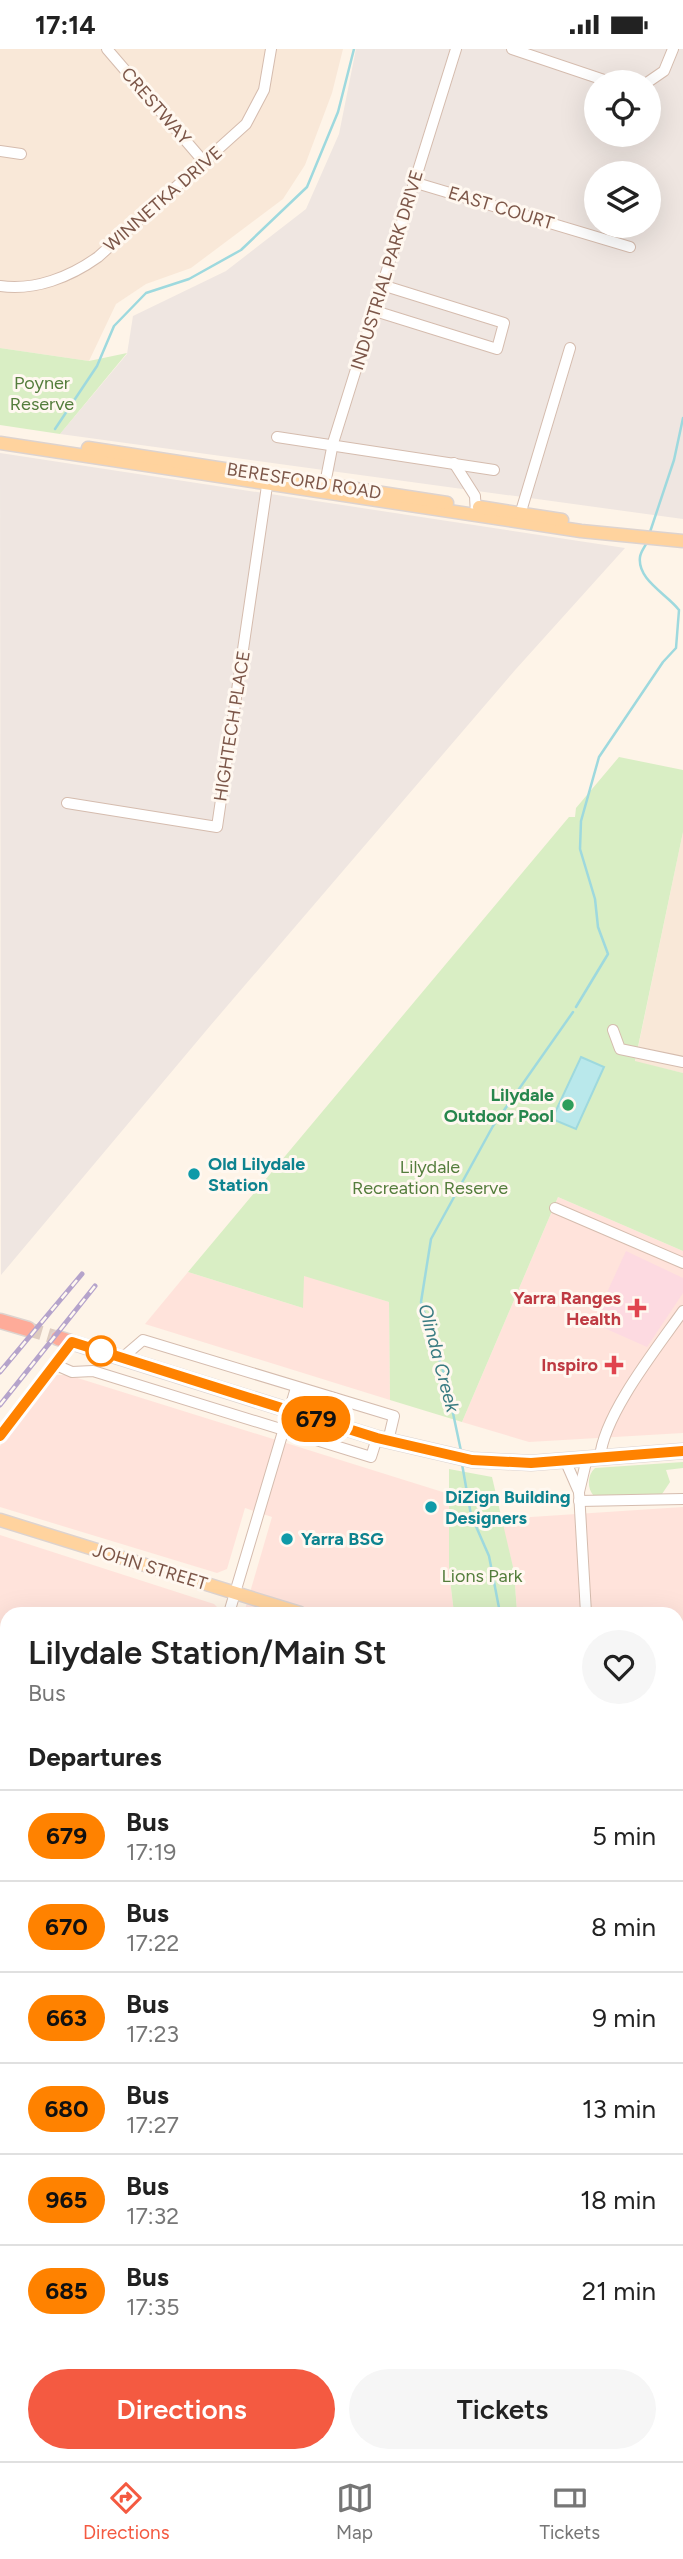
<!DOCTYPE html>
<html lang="en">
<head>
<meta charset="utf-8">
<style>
	body { margin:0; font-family:Figtree,sans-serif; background:#f6f6f6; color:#222; height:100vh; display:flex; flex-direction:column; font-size:26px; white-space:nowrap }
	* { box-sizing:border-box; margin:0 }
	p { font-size:23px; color:#767676 }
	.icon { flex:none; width:38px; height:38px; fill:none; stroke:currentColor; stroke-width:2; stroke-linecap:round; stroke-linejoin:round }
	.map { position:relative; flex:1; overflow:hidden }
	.drawer { position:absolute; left:0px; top:1558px; width:684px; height:856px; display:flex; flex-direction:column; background:#fff; border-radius:21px 21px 0 0; box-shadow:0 7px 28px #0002 }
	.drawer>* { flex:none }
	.badge { padding:0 14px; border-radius:23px; font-size:24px; line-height:46px }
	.tools { position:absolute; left:584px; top:21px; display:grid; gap:14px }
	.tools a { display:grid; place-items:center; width:77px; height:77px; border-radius:50%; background:#fff; box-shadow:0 7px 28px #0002; font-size:35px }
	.map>.badge { position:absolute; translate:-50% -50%; box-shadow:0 0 0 4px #fff }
	h2 { padding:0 28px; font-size:26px; line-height:63px }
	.round { display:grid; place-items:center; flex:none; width:74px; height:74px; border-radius:37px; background:#f6f6f6 }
	.overview { display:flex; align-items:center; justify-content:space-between; height:119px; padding:0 28px }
	h1 { font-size:33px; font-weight:600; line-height:52px }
	.cta { display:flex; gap:14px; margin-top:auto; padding:14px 28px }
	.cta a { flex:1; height:80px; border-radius:42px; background:#f45a41; color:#fff; font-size:28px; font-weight:600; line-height:80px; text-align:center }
	.cta a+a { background:#f6f6f6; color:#222 }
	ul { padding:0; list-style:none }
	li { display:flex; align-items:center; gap:21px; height:91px; padding:0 28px; border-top:2px solid #e0e0e0 }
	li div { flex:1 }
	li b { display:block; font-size:26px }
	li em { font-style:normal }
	li .badge { min-width:77px; font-weight:700; text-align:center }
	.status { display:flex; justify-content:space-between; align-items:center; height:49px; padding:0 35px; background:#fff; direction:ltr }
	.status svg { height:19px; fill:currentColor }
	.tabs { display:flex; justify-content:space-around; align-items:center; height:98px; border-top:2px solid #e0e0e0; background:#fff; font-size:19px; color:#767676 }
	.tabs a { display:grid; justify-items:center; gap:4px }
	.tabs .active { color:#f45a41 }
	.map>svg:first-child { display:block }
	.residential { fill:#f9e8d8 }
	.commercial { fill:#ffe3db }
	.industrial { fill:#efe6e1; fill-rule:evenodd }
	.education { fill:#f1e4fb }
	.medical { fill:#fddae1 }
	.green { fill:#d9eec4 }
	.water { fill:#b9e8eb; stroke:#9ed9de; stroke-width:2 }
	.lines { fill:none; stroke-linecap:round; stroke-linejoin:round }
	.stream { stroke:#9ed9de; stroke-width:2.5 }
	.highway-tunnel { stroke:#deccc0; stroke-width:14; stroke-dasharray:14 7; stroke-linecap:butt }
	.minor-casing { stroke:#d5bcae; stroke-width:12 }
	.major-casing { stroke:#ddd3cf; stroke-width:15 }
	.highway-casing { stroke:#ddd3cf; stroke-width:17 }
	.minor { stroke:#fff; stroke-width:10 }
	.major { stroke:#ffd39e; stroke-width:12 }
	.highway { stroke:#feab99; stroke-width:14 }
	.rail-casing { stroke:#b5a3cb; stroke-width:5 }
	.rail { stroke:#fff8f0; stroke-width:2.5; stroke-dasharray:8; stroke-linecap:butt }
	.line-casing { stroke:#fff; stroke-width:16 }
	.line { stroke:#ff8200; stroke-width:10 }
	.leisure-dot { fill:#2e9e5b; stroke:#fff8f0; stroke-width:2.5 }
	.culture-dot { fill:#0f9aa8; stroke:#fff8f0; stroke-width:2.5 }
	.health-dot { fill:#e0444e; stroke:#fff8f0; stroke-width:2.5 }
	.stop-dot { fill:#fff; stroke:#ff8200; stroke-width:3.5 }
	.labels { text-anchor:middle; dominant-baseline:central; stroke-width:6; stroke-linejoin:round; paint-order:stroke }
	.street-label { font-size:18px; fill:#7c5648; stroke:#fff8f0 }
	.park-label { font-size:18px; fill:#547d3c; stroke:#fff8f0 }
	.leisure-label { font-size:18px; font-weight:bold; fill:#27864d; stroke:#fff8f0; text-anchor:end }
	.culture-label { font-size:18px; font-weight:bold; fill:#0d838f; stroke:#fff8f0; text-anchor:start }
	.health-label { font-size:18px; font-weight:bold; fill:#be3a42; stroke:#fff8f0; text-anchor:end }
	.water-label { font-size:19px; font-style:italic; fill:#3a7c82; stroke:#fff8f0 }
</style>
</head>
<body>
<div class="status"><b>17:14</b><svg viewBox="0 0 49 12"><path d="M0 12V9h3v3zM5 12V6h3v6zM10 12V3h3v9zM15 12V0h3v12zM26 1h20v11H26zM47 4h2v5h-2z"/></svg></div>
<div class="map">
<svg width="683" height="2412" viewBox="0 0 683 2412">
	<rect width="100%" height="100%" fill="#fef4e8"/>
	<g class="residential">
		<path d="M0,0H343L332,44L305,116L283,150L191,219L146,235L116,255L89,312L0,299Z"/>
		<path d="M683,783V1024L635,1013Z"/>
	</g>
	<g class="commercial">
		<path d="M558,1148L683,1202V1384L529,1393L462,1373Z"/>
		<path d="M188,1223L303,1259V1226L389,1253L390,1351L145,1275Z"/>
		<path d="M56,1326H68L449,1445V1522L454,1564H244L272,1468L245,1459L227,1520L217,1524L0,1458V1397Z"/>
		<path d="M683,1458V1612L677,1613V1564H517L514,1522L501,1470Z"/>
		<path d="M0,1486L214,1555L217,1558L215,1564H7V1599L0,1598Z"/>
	</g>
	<g class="industrial">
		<path d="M356,0H683V470L60,385L127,305L133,267L226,222L306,160L339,85ZM597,33H649V86H597ZM597,124H649V177H597Z"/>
		<path d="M0,404L625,499L516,620L210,977L1,1226Z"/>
		<path d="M0,2032L7,2033V2323L3,2325L0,2351Z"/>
	</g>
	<g class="education">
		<path d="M0,1601L7,1602V1918L0,1917Z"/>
		<path d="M7,2323V2406H149L158,2412H0V2351L3,2325Z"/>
	</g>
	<path class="medical" d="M626,1202L683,1229V1244L647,1298L593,1274Z"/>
	<g class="green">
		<path d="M0,299L89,312L127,304L60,385L0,376Z"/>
		<path d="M619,708L683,721V783L635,1012L683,1024V1202L558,1148L462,1373L390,1351L389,1253L304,1227L303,1259L188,1223L569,768H575L576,759Z"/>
		<path d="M683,1413V1419L666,1421L670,1433L662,1445L594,1447C587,1440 587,1426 595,1419Z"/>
		<path d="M449,1420L492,1428L514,1522L517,1564H454L449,1522Z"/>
		<path d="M0,1747L7,1748V1868L0,1867Z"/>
		<path d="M677,1789L683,1792V2412H158L149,2406H677Z"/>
	</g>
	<g class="water">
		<path d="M581,1008L604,1018L576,1080L552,1070Z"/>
		<path d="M683,2308V2412H562L569,2406H677V2313Z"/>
	</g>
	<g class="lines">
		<g class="stream">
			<path d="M55,380L97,317L114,277L146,244L189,230L241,201L307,138L338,63L354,0"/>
			<path d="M650,483L674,411L683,369"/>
			<path d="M576,958L608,905L598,878L595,850L580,800L581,772L599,708L663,613L676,599L679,561C667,545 637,531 640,508C641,502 645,498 647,493"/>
			<path d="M461,1402L446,1331L421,1253L431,1190L493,1077L573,963"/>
			<path d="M462,1415L471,1466L489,1507L500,1564"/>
			<path d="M677,2122L683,2123"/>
			<path d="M14,2412L15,2406"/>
		</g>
		<path class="highway-tunnel" d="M28,1280L58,1289"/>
		<g class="minor-casing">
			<g id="minor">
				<path d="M107,0L204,113"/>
				<path d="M512,0L610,33"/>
				<path d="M648,33L664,22L673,0"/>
				<path d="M0,102L21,105"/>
				<path d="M413,133L630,198"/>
				<path d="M0,237C35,242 70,228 98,208L246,75L264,41L271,0"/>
				<path d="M375,262L497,300L504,274L382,236"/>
				<path d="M277,388L494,421"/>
				<path d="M454,414L475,447L476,466"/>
				<path d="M324,440L333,394L456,0"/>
				<path d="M519,469L570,299"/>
				<path d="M67,754L217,778L268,430"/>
				<path d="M613,981L620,1000L683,1013"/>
				<path d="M555,1159L683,1214"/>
				<path d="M122,1309L143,1291L394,1367L388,1392"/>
				<path d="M56,1316L72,1323L93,1322L371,1408L377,1389"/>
				<path d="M0,1387L72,1293"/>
				<path d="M600,1408C604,1365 657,1299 683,1262"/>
				<path d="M565,1411L579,1443L586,1564"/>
				<path d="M579,1443L587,1409"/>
				<path d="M579,1452L683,1450"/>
				<path d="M229,1564L296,1339"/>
				<path d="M0,1987L7,1989"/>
			</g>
		</g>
		<g class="major-casing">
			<g id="major">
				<path d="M0,394L581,482L683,492"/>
				<path d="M88,399L447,454"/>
				<path d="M479,458L562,471"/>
				<path d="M0,1471L300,1564"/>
				<path d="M677,1627H683"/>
			</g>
		</g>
		<g class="highway-casing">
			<g id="highway">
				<path d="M0,1272L28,1280"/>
				<path d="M58,1289L377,1389L472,1411L531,1414L683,1402"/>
			</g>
		</g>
		<use href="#minor" class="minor"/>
		<use href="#major" class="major"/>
		<use href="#highway" class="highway"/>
		<g class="rail-casing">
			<g id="rail">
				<path d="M0,1323L82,1225"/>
				<path d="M0,1356L95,1237"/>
			</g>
		</g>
		<use href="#rail" class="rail"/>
	</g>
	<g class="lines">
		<g class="line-casing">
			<path id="line" d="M0,1387L72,1293L377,1389L472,1411L531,1414L683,1402"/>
		</g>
		<use href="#line" class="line"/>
	</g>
	<circle class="leisure-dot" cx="568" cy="1056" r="7"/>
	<g class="culture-dot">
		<circle cx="194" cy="1125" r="7"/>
		<circle cx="431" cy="1458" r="7"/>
		<circle cx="287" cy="1490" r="7"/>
	</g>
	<g class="health-dot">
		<path d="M633.5 1248.5h7v7h7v7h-7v7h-7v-7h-7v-7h7z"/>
		<path d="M610.5 1305.5h7v7h7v7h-7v7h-7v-7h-7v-7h7z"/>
	</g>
	<circle class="stop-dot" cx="101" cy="1302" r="14"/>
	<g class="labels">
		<g class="street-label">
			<text transform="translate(156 57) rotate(49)">CRESTWAY</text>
			<text transform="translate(163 150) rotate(-41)">WINNETKA DRIVE</text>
			<text transform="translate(501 159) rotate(17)">EAST COURT</text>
			<text transform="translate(387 221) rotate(-73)">INDUSTRIAL PARK DRIVE</text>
			<text transform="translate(304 432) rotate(9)">BERESFORD ROAD</text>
			<text transform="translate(232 677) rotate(-81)">HIGHTECH PLACE</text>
			<text transform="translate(150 1518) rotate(17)">JOHN STREET</text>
		</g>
		<g class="park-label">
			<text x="42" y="334">Poyner<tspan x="42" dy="21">Reserve</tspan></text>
			<text x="430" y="1118">Lilydale<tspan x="430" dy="21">Recreation Reserve</tspan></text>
			<text x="482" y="1527">Lions Park</text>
		</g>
		<g class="leisure-label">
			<text x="554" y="1046">Lilydale<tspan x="554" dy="21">Outdoor Pool</tspan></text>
		</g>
		<g class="culture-label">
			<text x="208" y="1115">Old Lilydale<tspan x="208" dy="21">Station</tspan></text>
			<text x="445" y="1448">DiZign Building<tspan x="445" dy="21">Designers</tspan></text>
			<text x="301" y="1490">Yarra BSG</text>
		</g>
		<g class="health-label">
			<text x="621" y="1249">Yarra Ranges<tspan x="621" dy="21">Health</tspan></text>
			<text x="598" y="1316">Inspiro</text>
		</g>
		<g class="water-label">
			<text transform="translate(439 1309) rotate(75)">Olinda Creek</text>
		</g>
	</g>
</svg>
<div class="tools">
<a><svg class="icon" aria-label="locate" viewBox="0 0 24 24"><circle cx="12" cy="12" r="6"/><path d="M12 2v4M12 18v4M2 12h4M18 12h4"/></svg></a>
<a><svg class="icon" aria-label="layers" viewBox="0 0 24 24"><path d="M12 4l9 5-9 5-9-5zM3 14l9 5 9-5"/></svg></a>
</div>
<b class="badge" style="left:316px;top:1370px;background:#ff8200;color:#111">679</b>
<section class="drawer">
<div class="overview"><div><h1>Lilydale Station/Main St</h1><p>Bus</p></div><a class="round"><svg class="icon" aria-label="heart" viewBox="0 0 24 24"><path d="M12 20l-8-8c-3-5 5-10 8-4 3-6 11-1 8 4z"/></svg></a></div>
<h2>Departures</h2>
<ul>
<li><span class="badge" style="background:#ff8200;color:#111">679</span><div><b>Bus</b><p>17:19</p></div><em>5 min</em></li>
<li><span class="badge" style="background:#ff8200;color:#111">670</span><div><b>Bus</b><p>17:22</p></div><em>8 min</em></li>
<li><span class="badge" style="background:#ff8200;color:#111">663</span><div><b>Bus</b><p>17:23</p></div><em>9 min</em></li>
<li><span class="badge" style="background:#ff8200;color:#111">680</span><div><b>Bus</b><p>17:27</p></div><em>13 min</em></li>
<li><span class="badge" style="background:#ff8200;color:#111">965</span><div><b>Bus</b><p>17:32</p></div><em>18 min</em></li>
<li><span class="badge" style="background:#ff8200;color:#111">685</span><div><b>Bus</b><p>17:35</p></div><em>21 min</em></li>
</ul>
<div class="cta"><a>Directions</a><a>Tickets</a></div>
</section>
</div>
<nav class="tabs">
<a class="active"><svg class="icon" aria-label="directions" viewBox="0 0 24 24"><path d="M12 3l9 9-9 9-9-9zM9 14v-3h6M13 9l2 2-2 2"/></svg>Directions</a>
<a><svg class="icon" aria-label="map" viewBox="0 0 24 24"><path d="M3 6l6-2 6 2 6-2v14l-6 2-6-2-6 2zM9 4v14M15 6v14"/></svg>Map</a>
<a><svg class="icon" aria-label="tickets" viewBox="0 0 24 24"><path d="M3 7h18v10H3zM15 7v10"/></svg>Tickets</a>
</nav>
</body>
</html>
